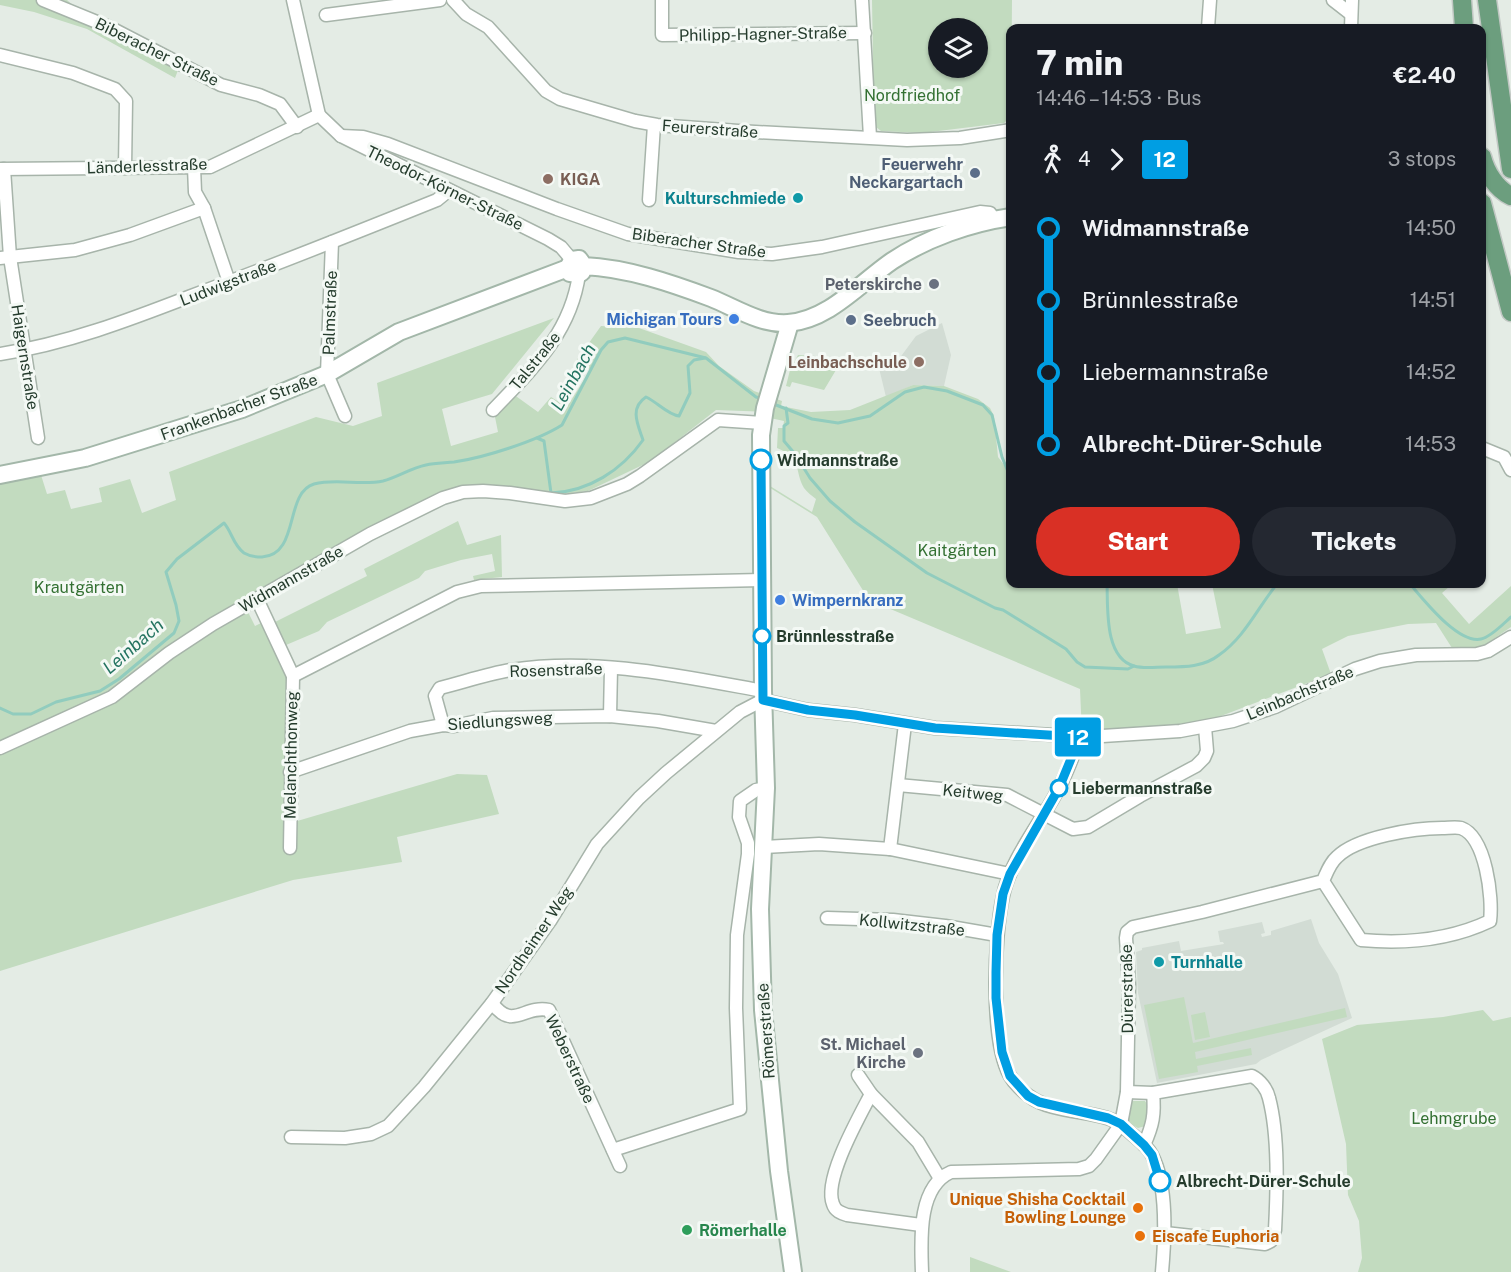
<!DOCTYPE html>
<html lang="en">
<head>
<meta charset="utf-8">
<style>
	body { margin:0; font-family:"Public Sans",sans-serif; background:#242831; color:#f1f3f6; height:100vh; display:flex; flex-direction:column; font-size:22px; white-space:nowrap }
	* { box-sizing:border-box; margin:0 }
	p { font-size:20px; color:#9ea1a6 }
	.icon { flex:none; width:33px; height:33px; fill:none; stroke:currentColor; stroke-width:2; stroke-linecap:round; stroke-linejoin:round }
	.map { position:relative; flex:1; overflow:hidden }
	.panel { position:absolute; left:1006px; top:24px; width:480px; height:564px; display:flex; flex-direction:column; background:#171b24; border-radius:12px; box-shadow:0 2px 4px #0004 }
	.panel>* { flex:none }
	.badge { padding:0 12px; border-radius:4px; font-size:21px; line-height:39px }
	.fabs { position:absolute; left:928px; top:18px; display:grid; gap:12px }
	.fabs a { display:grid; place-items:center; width:60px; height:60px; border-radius:50%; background:#171b24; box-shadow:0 2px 4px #0004; font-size:30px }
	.map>.badge { position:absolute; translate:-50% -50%; box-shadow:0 0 0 3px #fff }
	.legs { display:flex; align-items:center; gap:9px; height:66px; padding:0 30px; font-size:20px }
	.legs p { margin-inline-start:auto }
	.headline { display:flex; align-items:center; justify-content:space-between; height:102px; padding:0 30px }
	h1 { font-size:33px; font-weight:800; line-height:45px }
	.primary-button { display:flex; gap:12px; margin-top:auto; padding:12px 30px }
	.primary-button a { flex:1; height:69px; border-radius:36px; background:#d93025; color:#fff; font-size:24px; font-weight:800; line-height:69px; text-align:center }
	.primary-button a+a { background:#242831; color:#f1f3f6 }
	ul { padding:0 30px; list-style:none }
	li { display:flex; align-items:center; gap:21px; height:72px; font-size:22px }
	li i { display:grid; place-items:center; width:9px; height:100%; margin:0 8px; background:currentColor }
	li i::after { content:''; width:15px; height:15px; margin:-8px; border:4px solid; border-radius:50%; background:#171b24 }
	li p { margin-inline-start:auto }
	li:first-child i { background:linear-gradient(#0000 50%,currentColor 0) }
	li:last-child i { background:linear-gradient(currentColor 50%,#0000 0) }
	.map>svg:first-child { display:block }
	.built { fill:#d2dcd4 }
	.green { fill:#c2dbbf; fill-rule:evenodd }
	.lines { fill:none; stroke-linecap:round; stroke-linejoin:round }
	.stream { stroke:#91ccbe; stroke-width:3 }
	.minor-casing { stroke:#a7b4aa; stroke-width:15 }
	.secondary-casing { stroke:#a3b7a9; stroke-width:20 }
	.primary-casing { stroke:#c2c8c4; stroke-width:21 }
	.minor { stroke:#fff; stroke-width:12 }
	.secondary { stroke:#fff; stroke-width:16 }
	.primary { stroke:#6c9e7e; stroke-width:18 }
	.line-1-casing { stroke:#fff; stroke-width:14 }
	.line-1 { stroke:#009ee3; stroke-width:9 }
	.service-dot { fill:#5c6f8a; stroke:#f4f9f5; stroke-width:2 }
	.education-dot { fill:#8d6e63; stroke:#f4f9f5; stroke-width:2 }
	.culture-dot { fill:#0f9aa8; stroke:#f4f9f5; stroke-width:2 }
	.worship-dot { fill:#6b7280; stroke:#f4f9f5; stroke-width:2 }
	.shop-dot { fill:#3f7fe0; stroke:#f4f9f5; stroke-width:2 }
	.stop-1-dot { fill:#fff; stroke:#009ee3; stroke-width:3 }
	.food-dot { fill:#e8710a; stroke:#f4f9f5; stroke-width:2 }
	.leisure-dot { fill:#2e9e5b; stroke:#f4f9f5; stroke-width:2 }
	.labels { text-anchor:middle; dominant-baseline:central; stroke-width:6; stroke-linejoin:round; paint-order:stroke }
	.street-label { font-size:16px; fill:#253c2d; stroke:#f4f9f5 }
	.park-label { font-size:16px; fill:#337032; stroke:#f4f9f5 }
	.service-label { font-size:16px; font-weight:bold; fill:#4e5e75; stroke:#f4f9f5; text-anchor:end }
	.education-label { font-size:16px; font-weight:bold; fill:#785e54; stroke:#f4f9f5; text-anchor:start }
	.culture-label { font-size:16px; font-weight:bold; fill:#0d838f; stroke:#f4f9f5; text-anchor:end }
	.worship-label { font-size:16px; font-weight:bold; fill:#5b616d; stroke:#f4f9f5; text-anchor:end }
	.shop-label { font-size:16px; font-weight:bold; fill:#366cbe; stroke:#f4f9f5; text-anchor:end }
	.stop-label { font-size:16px; font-weight:bold; fill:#253c2d; stroke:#f4f9f5; text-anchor:start }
	.food-label { font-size:16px; font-weight:bold; fill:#c56008; stroke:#f4f9f5; text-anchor:end }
	.leisure-label { font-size:16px; font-weight:bold; fill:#27864d; stroke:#f4f9f5; text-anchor:start }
	.water-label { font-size:18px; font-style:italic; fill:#247461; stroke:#f4f9f5 }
</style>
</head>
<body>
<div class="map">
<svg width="1511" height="1272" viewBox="0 0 1511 1272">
	<rect width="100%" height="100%" fill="#e4ece5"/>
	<g class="built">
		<path d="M942,323L951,355L944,386L913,385L886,397L878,364L899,359L916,336Z"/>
		<path d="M1311,919L1319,943L1338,974L1352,1018L1261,1060L1256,1064L1157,1083L1138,993L1136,952L1142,950V948L1179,941L1181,951L1224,944L1223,942H1220L1218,931L1262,922L1265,933L1261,934L1262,937L1271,935V931Z"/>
	</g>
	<g class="green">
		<path d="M0,0H67L95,25L180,65L175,78L87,29L34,12L0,5Z"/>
		<path d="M872,0H1012L1011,116L1004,123L922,133L881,131L876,127L874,121ZM939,28H978V68H939Z"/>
		<path d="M554,318L492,394L442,409L451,446L498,432L494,412L513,394L538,412L551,397L567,407L590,370L576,361L601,326L639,328L706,352L719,366L754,391L782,401L781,406L811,412L850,410L913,385L944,386L978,399L990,408L994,416L998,457L1011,474V584H1130L1134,587L1154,584H1177L1186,634L1221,628L1212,584H1448L1450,586L1442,593L1469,624L1511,586V627L1482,647L1452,648L1436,623L1408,624L1348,636L1322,649L1331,674L1208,721L1082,734L1080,689L869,600L817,517L767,486L769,412L716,410L651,461L588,491L555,495L469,486L439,492L253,595L246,608L255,626L265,621L291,676L287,824L457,774L487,775L499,814L397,837L402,862L293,880L0,971V483L41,475L47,494L65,490L71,509L102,502L99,488L130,479L142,513L176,500L169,472L316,417L353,426L382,416L377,383ZM770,418L784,421L783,428H778L777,448C803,458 794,471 804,488C807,492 812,496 816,499L812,512L770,486Z"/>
		<path d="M798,355L816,356L823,367L836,370L824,390L792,382L790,387L786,386L790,370Z"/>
		<path d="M458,521L467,545L501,535L502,577L474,580L473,576L495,571L492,554L461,560L425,571L419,578L327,622L319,631L286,645L275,622L367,576L364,569Z"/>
		<path d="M1184,997L1193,1043L1345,1008L1347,1017L1195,1052L1196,1059L1251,1048L1252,1055L1197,1066L1198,1072L1159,1079L1144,1005Z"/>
		<path d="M1483,1010L1493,1021L1511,1017V1272H1358L1362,1258L1359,1221L1348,1195L1346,1144L1322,1039L1357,1025L1443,1017Z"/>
		<path d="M1205,1012L1210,1037L1195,1040L1191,1015Z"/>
		<path d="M1130,1101H1145L1150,1109L1146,1126L1138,1128L1127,1122Z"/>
		<path d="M970,1257L1011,1272H970Z"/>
	</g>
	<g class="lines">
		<g class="stream">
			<path d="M771,403L812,419L838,423L870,416L905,392L924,387L947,391L983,405L992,415L1002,457L1011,479"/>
			<path d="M786,408L788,423L784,426V441L795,454L810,478L830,501L855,522L927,573L995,608L1003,610L1066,649L1077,662L1085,667L1128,669L1134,666"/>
			<path d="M537,438L544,441L551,493C588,492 622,470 643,440C638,425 629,408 646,397C657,402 668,415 679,416L690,393L688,366L694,360L705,358"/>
			<path d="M1107,584C1108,607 1104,658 1134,666C1143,669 1156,667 1166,667C1185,667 1204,667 1219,655C1245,637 1258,607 1277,584"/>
			<path d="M1410,584C1424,600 1458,644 1481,639C1491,637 1503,624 1511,617"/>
			<path d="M0,708L13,714H31L56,702L100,691L119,679L174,633L179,621L176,605L166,572L177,559L224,523C232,532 233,545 244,553C249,556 256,557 262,557C300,555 284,493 314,484C337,478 361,486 383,481C398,477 411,468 426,465C435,463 445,463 454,462C483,458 537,441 562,425L601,350L608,342L625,338L706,358L756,397L763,399"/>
		</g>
		<g class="minor-casing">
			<g id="minor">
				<path d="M43,0L109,27L221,85L259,95L280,104L297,127"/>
				<path d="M293,0L319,115"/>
				<path d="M453,0L466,14L488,27L546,91L560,99L635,121L657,125L738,131L907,140L960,138L1011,130"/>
				<path d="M662,0V35L865,33"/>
				<path d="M862,0L870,137"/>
				<path d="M1333,0L1351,14"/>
				<path d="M326,15L440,0"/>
				<path d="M1208,28L1210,0"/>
				<path d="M1351,28L1352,0"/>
				<path d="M0,55L73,73L115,89L126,101L125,168"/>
				<path d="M319,115L341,136L548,239L561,247L572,260"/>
				<path d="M341,136L363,137L388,144L557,209L628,234L739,252L772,254L822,247L980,212L990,213L994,220"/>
				<path d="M194,167L195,192L204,208L229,282"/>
				<path d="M0,169L210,167L319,115"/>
				<path d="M4,169L10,257L38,438"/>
				<path d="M649,200L654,125"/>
				<path d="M332,242L327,374L345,416"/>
				<path d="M0,258L75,250L130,235L204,208"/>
				<path d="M0,354C66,344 129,320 191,296C273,266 355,233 437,200L448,191"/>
				<path d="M493,410C532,369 571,333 579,274"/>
				<path d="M1482,448L1504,457L1511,470"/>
				<path d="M257,599L293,676L290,848"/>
				<path d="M293,676L457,592L481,586L762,580"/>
				<path d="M610,716L611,668"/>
				<path d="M443,725L435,696L440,688C464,682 487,674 511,670C595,657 681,676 763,691"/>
				<path d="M1080,737C1074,754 1067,772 1059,788C1042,821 1010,860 1003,896C994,937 990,1041 1010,1076C1014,1083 1023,1092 1029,1096C1048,1111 1084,1111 1107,1118C1118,1121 1125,1128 1133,1135C1140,1141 1148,1147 1152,1155C1168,1186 1165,1238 1162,1272"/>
				<path d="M0,748L112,697L169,653L213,624L370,534L443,498L463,492L483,491L510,493L565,501L591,498L627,484L640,476L718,420L762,423"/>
				<path d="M290,772L410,731L443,725L454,726L493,718L610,716L658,721L716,731"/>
				<path d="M898,785L1007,795L1073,829L1088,827L1140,796L1196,766L1204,758L1207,751L1205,727"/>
				<path d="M764,847L819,844L890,849L1010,874"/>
				<path d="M890,849L905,724"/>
				<path d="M827,918L893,920L945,926L997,935"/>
				<path d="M492,1003C513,1031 523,1005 549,1010L620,1166"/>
				<path d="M858,1075L871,1094L918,1142L939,1177"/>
				<path d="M1127,1092L1153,1093L1252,1076C1260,1080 1267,1089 1269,1098C1279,1136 1277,1191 1275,1230L1271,1241L1265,1244L1165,1233"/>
				<path d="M871,1094C859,1117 823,1180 833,1204C835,1211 841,1213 847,1215L921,1225"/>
				<path d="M291,1137L345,1138L371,1134L388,1126L424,1087L492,1003L550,921L597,844L639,798L666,773L740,712L763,700L808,710L855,715L935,728L1087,737L1180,731L1233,721L1275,707L1355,669L1380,661L1416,655L1477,654L1488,651L1511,637"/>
				<path d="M1144,1145C1153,1125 1155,1114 1153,1093"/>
				<path d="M613,1150L740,1109L736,1008L737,935L748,854V843L739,817L740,801L756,790L766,788"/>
				<path d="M922,1272C921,1241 917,1187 951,1172L1079,1169L1089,1166L1096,1159L1121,1124L1127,1092L1129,984L1126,938L1127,932L1133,927L1202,912L1323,881C1327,872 1330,863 1337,857C1357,837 1415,828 1442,828C1448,828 1456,827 1461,828C1486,837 1493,898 1490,921C1450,940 1405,944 1361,940L1323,881"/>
			</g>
		</g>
		<g class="secondary-casing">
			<g id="secondary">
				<path d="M584,266L582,272L579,274L570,273L568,268L572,260L579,259L584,266C627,268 671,283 711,298C736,308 761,325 788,323C829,320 860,283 892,261C927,238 970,223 1011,217"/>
				<path d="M790,323L765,408L761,435L763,691L766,788L760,909L763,1010L779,1171L793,1272"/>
				<path d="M0,475L85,458L242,409L327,374L399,332L568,268"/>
			</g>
		</g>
		<g class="primary-casing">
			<g id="primary">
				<path d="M1462,0L1464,28"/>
				<path d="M1487,0L1511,169"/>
				<path d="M1482,157C1486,172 1496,189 1511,196"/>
				<path d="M1482,203L1511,312"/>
			</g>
		</g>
		<use href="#minor" class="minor"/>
		<use href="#secondary" class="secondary"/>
		<use href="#primary" class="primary"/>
	</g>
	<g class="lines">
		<g class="line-1-casing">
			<path id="line-1" d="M761,460L763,700L808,710L855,715L935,728L1080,737L1059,788L1010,874L1003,894L997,935L996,972V998L1002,1052L1010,1076L1028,1096L1039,1102L1108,1118L1121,1124L1144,1145L1152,1155L1160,1181"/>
		</g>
		<use href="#line-1" class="line-1"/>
	</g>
	<g class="service-dot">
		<circle cx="975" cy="173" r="6"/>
		<circle cx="851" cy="320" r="6"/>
	</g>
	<g class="education-dot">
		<circle cx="548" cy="179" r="6"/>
		<circle cx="919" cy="362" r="6"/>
	</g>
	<g class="culture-dot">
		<circle cx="798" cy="198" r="6"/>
		<circle cx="1159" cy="962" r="6"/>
	</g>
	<g class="worship-dot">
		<circle cx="934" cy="284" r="6"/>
		<circle cx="918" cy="1053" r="6"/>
	</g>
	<g class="shop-dot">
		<circle cx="734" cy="319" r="6"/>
		<circle cx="780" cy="600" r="6"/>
	</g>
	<g class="stop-1-dot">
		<circle cx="761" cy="460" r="10"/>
		<circle cx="762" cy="636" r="8"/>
		<circle cx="1059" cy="788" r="8"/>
		<circle cx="1160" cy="1181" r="10"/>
	</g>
	<g class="food-dot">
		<circle cx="1138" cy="1208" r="6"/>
		<circle cx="1140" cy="1236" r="6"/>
	</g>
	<circle class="leisure-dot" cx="687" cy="1230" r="6"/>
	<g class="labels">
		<g class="street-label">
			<text transform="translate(763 34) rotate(-1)">Philipp-Hagner-Straße</text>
			<text transform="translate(157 52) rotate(26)">Biberacher Straße</text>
			<text transform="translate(710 129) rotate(4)">Feurerstraße</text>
			<text transform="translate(147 166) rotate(-2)">Länderlesstraße</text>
			<text transform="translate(445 188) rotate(26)">Theodor-Körner-Straße</text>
			<text transform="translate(699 243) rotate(8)">Biberacher Straße</text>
			<text transform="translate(228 283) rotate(-21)">Ludwigstraße</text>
			<text transform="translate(330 313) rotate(-88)">Palmstraße</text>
			<text transform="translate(25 357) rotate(81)">Haigernstraße</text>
			<text transform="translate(535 361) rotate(-51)">Talstraße</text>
			<text transform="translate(239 407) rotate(-20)">Frankenbacher Straße</text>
			<text transform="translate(291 579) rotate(-30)">Widmannstraße</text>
			<text transform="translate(556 670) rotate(-2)">Rosenstraße</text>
			<text transform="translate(1300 693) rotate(-23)">Leinbachstraße</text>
			<text transform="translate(500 721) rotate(-4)">Siedlungsweg</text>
			<text transform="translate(291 755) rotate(-89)">Melanchthonweg</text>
			<text transform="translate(973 793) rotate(6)">Keitweg</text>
			<text transform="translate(912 925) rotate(6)">Kollwitzstraße</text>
			<text transform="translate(534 940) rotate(-56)">Nordheimer Weg</text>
			<text transform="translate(1127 989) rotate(-91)">Dürerstraße</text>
			<text transform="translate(766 1031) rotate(-94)">Römerstraße</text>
			<text transform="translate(570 1059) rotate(65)">Weberstraße</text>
		</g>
		<g class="park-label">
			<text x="912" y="95">Nordfriedhof</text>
			<text x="957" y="550">Kaitgärten</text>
			<text x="79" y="587">Krautgärten</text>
			<text x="1454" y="1118">Lehmgrube</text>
		</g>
		<g class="service-label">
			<text x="963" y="164">Feuerwehr<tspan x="963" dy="18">Neckargartach</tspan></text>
			<text x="863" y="320" text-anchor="start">Seebruch</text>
		</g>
		<g class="education-label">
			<text x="560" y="179">KIGA</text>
			<text x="907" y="362" text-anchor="end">Leinbachschule</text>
		</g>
		<g class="culture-label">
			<text x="786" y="198">Kulturschmiede</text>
			<text x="1171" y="962" text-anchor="start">Turnhalle</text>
		</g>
		<g class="worship-label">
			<text x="922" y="284">Peterskirche</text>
			<text x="906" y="1044">St. Michael<tspan x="906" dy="18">Kirche</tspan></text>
		</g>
		<g class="shop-label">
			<text x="722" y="319">Michigan Tours</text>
			<text x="792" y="600" text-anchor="start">Wimpernkranz</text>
		</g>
		<g class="stop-label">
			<text x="777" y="460">Widmannstraße</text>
			<text x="776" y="636">Brünnlesstraße</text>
			<text x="1072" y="788">Liebermannstraße</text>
			<text x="1176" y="1181">Albrecht-Dürer-Schule</text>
		</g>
		<g class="food-label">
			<text x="1126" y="1199">Unique Shisha Cocktail<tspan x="1126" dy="18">Bowling Lounge</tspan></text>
			<text x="1152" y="1236" text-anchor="start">Eiscafe Euphoria</text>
		</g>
		<g class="leisure-label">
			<text x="699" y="1230">Römerhalle</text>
		</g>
		<g class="water-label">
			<text transform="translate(573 377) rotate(-61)">Leinbach</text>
			<text transform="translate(133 646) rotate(-41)">Leinbach</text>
		</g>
	</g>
</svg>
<div class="fabs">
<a><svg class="icon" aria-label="layers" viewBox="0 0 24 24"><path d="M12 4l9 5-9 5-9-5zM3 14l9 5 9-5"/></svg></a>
</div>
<b class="badge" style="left:1078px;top:737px;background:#009ee3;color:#fff">12</b>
<section class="panel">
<div class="headline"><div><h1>7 min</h1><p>14:46 – 14:53 · Bus</p></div><b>€2.40</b></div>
<div class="legs"><svg class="icon" aria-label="walk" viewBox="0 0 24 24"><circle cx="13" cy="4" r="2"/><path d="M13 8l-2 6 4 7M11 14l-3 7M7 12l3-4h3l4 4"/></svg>4<svg class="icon" aria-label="forward" viewBox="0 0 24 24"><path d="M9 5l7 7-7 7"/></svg><b class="badge" style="background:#009ee3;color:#fff">12</b><p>3 stops</p></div>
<ul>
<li><i style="color:#009ee3"></i><b>Widmannstraße</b><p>14:50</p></li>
<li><i style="color:#009ee3"></i><span>Brünnlesstraße</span><p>14:51</p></li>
<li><i style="color:#009ee3"></i><span>Liebermannstraße</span><p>14:52</p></li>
<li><i style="color:#009ee3"></i><b>Albrecht-Dürer-Schule</b><p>14:53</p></li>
</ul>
<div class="primary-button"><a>Start</a><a>Tickets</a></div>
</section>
</div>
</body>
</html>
